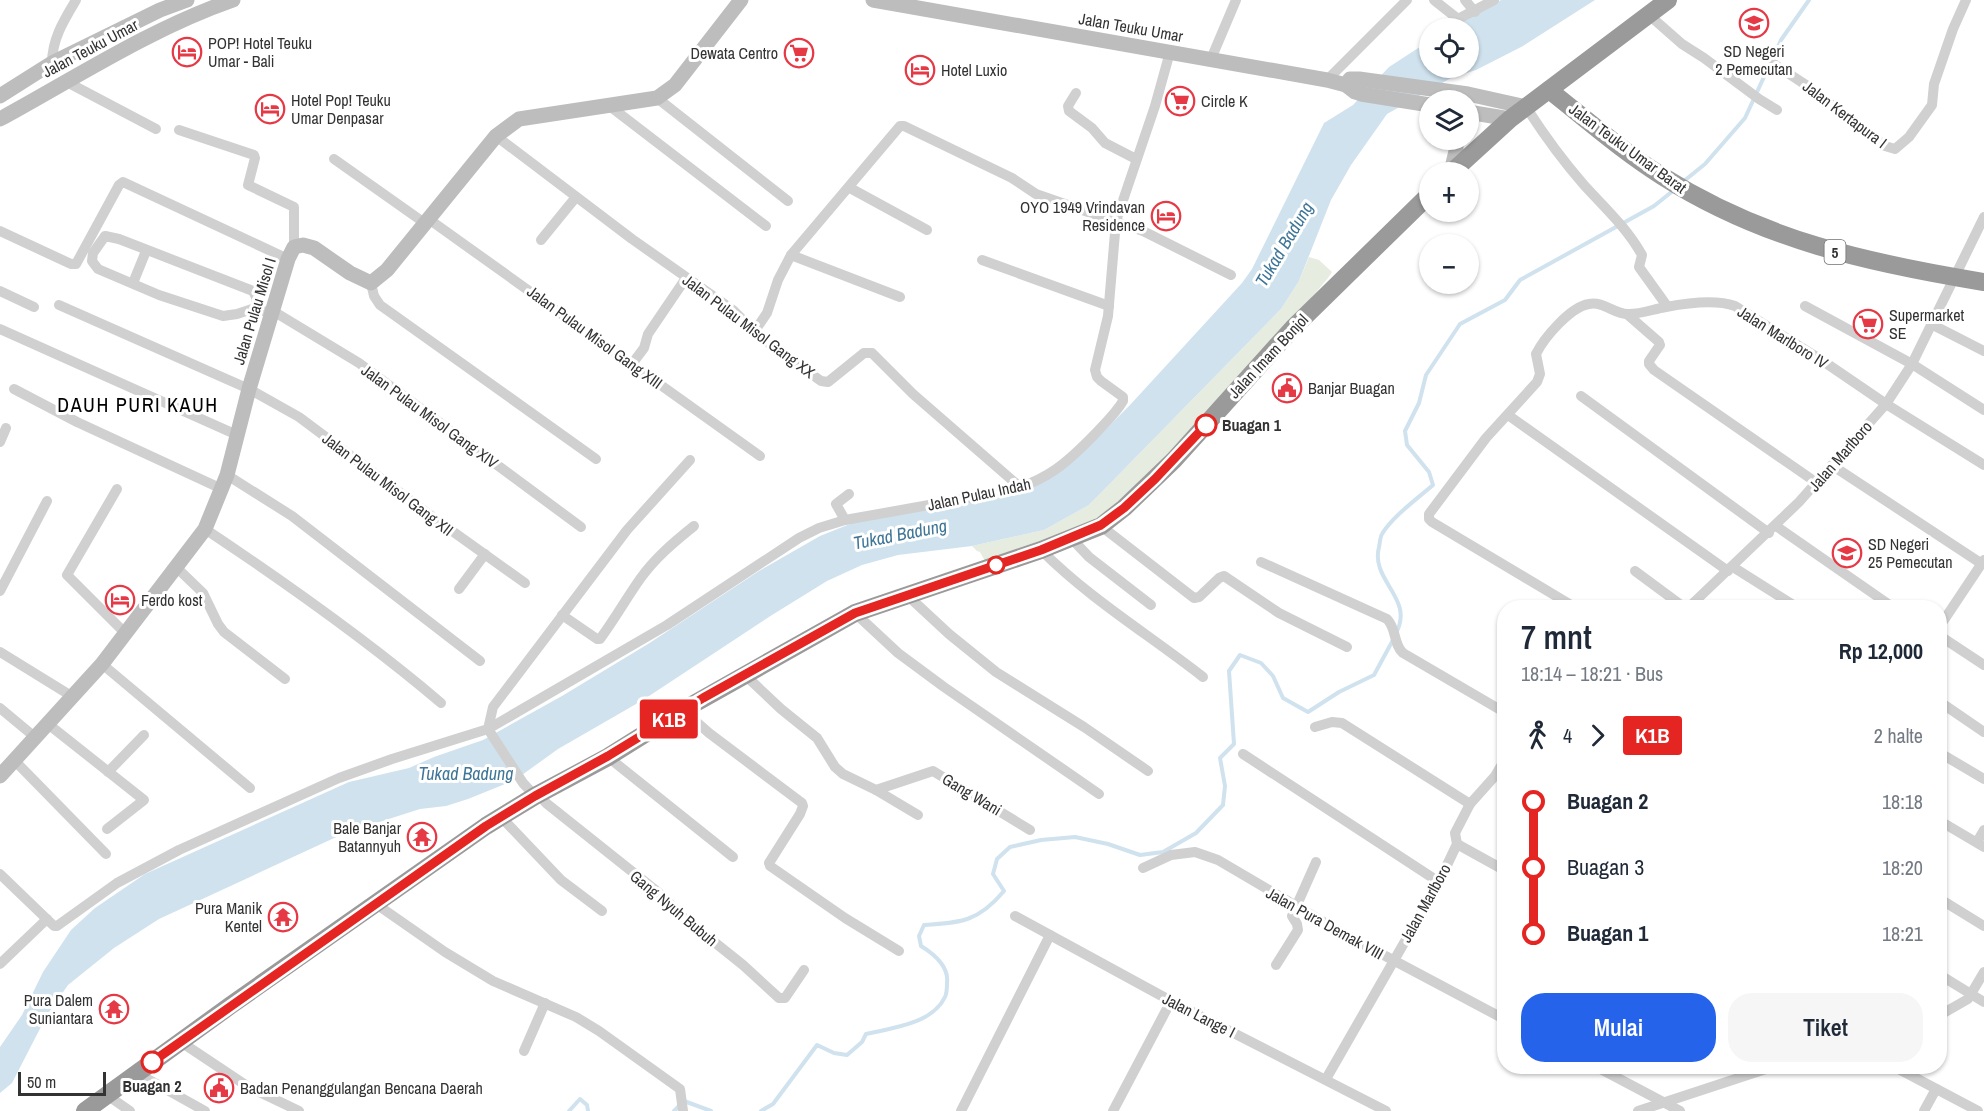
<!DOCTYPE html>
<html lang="id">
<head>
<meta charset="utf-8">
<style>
	body { margin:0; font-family:"Archivo Narrow",sans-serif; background:#f6f6f7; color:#1f2937; height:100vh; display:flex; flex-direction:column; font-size:22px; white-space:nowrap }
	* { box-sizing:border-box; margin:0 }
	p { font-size:20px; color:#747a83 }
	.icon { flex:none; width:33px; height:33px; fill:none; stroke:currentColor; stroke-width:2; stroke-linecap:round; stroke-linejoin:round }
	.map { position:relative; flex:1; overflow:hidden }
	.side { position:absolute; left:1497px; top:600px; width:450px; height:474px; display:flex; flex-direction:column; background:#fff; border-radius:24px; box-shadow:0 2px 4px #0004 }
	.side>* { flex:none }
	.badge { padding:0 12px; border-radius:4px; font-size:21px; line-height:39px }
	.buttons { position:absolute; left:1419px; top:18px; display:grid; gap:12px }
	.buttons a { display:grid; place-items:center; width:60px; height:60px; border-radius:50%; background:#fff; box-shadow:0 2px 4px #0004; font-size:30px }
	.scale { position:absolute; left:18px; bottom:15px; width:88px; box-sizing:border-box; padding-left:6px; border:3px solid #333; border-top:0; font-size:16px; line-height:21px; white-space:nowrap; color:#333; -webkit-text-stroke:4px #fff; paint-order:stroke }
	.map>.badge { position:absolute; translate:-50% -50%; box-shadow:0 0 0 3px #fff }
	.legs { display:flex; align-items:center; gap:9px; height:66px; padding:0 24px; font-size:20px }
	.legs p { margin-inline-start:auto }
	.headline { display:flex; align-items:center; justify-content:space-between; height:102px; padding:0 24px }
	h1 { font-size:33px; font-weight:600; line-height:45px }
	.action { display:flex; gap:12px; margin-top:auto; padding:12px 24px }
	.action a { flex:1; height:69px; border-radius:24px; background:#2563eb; color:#fff; font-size:24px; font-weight:600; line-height:69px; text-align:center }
	.action a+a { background:#f6f6f7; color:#1f2937 }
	ul { padding:0 24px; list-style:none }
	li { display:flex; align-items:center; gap:21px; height:66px; font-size:22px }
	li i { display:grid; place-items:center; width:9px; height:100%; margin:0 8px; background:currentColor }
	li i::after { content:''; width:15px; height:15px; margin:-8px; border:4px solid; border-radius:50%; background:#fff }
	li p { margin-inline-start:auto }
	li:first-child i { background:linear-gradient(#0000 50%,currentColor 0) }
	li:last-child i { background:linear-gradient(currentColor 50%,#0000 0) }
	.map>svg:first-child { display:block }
	.green { fill:#e6ecdf }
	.water { fill:#cfe2ee }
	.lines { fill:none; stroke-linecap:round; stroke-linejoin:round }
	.stream { stroke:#cfe2ee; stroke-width:4 }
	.street { stroke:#d0d0d0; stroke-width:10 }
	.secondary { stroke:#bdbdbd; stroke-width:15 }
	.highway { stroke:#9a9a9a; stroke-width:18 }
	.line-1-casing { stroke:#fff; stroke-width:14 }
	.line-1 { stroke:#e52522; stroke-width:9 }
	.stop-1-dot { fill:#fff; stroke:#e52522; stroke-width:3 }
	.labels { text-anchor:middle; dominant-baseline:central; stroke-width:6; stroke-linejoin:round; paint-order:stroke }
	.shield { fill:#fff; stroke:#707070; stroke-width:1.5 }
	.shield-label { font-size:15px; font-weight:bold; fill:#333 }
	.street-label { font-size:16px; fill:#333; stroke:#fff }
	.poi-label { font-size:16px; fill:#333; stroke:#fff; text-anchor:start }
	.stop-label { font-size:16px; font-weight:bold; fill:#333; stroke:#fff; text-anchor:start }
	.water-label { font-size:18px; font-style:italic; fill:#3f7597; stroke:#fff }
	.quarter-label { font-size:20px; letter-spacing:1.5px; fill:#000; stroke:#fff }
</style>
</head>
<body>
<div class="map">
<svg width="1984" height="1111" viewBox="0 0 1984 1111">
	<rect width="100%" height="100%" fill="#fff"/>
	<path class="green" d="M1309,257L1319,260L1332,272L1328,278L1281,334L1129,497L1084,526L985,561L980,552L977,551L972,546L1044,530L1089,505L1281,309L1299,281Z"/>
	<path class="water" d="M1501,0H1595L1523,46L1476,70L1451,78L1387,114L1351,165L1331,200L1299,281L1281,309L1089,505L1044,530L972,546L898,555L862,565L827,581L772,615L643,700L558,749L515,780L468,799L446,806L420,809L345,833L159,919L114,948L68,985L47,1015L12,1083L0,1093V1047L22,1015L43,972L71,930L95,908L145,874L349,782L409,768L434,757L483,740L562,696L648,644L759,571L820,536L865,518L1008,495L1094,441L1130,405L1242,283L1252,269L1324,123L1353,105L1389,67L1429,41L1430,68H1468V28H1448Z"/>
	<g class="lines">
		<g class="stream">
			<path d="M1684,181L1705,164L1745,118L1781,40L1809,0"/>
			<path d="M1396,633C1415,598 1370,581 1379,547C1380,543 1380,537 1382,534C1392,517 1418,498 1433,485L1429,472L1407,445L1405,431L1419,403L1426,375L1460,324L1505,300L1520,280L1654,206L1674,190"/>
			<path d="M569,1111L580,1099L587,1105L588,1111"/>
			<path d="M674,1111L684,1101L711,1111"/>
			<path d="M761,1111L773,1104L817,1045L834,1053L847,1055L862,1042L866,1034C892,1028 932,1024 945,997C947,993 947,987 947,983C949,967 934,954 921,946L919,936L924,925C961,923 979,921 1004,891L993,874L997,859L1010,847L1041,840L1075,837L1108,844L1140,855L1163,852L1196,833L1223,805L1225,786L1220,758L1234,744L1229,671L1240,655L1261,663L1273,676L1283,698L1308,712L1339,692L1374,675L1393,640"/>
		</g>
		<g class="street">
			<path d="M1434,0L1458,19L1494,0"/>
			<path d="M1465,0L1475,12"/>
			<path d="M1649,15L1682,44L1704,58L1759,99L1777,110"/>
			<path d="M1211,59L1236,0"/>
			<path d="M52,63C52,39 64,20 76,0"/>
			<path d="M1774,64L1806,85L1885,146L1895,149L1909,137L1932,105L1934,84L1953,29L1966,0"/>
			<path d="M1327,80L1407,0"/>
			<path d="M65,81L156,129"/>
			<path d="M1076,93L1068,106L1069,111L1092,128L1105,143L1136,159"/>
			<path d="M657,98L788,201"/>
			<path d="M607,104L766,226"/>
			<path d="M1526,107C1544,135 1562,160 1584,185C1605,208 1627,228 1642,255L1639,267L1667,306"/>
			<path d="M179,130L254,155L255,158L248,185L294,207V247"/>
			<path d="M496,136L632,239L733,310L760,337L821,381L828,382L864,353H872L913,394L1020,487"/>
			<path d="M334,159L426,224"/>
			<path d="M850,188L927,230"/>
			<path d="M430,220L760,456"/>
			<path d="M0,231L71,264H76L119,185L123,182L288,259"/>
			<path d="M541,240L576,197"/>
			<path d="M791,255L900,297"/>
			<path d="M982,260L1109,306"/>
			<path d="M133,283L146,251"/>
			<path d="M371,283L374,296L380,305L596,459"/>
			<path d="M0,291L34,307"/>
			<path d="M59,305L249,389L299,417L434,518L525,583"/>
			<path d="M1805,306L1912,364L1984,410"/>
			<path d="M255,308L257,299L253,291L119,239L105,236L93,253L92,261L98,269L159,295L223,316L237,314L255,308L272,314"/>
			<path d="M273,311L359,363L581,527"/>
			<path d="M1628,315L1659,342L1660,345L1649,361V364L1654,370L1817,483"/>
			<path d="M1931,324L1984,351"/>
			<path d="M0,329L237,435"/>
			<path d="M754,332L767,313L778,280L791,255L900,126H904L1012,178L1036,194L1143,231L1231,275"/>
			<path d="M632,364L644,348L648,334L686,278"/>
			<path d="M14,389L77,422L222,489"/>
			<path d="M1581,396L1769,533"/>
			<path d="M1508,415L1728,571"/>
			<path d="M0,442L6,428"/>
			<path d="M1833,466L1982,564"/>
			<path d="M227,475L292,516L480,661"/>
			<path d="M117,489L67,575L126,634"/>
			<path d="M845,520L836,504L849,494"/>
			<path d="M1101,526L1194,598L1199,597L1219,578L1224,576L1279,613L1347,647"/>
			<path d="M1776,526L1894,608"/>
			<path d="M205,529C286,583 367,640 441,703"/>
			<path d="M1071,538L1089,557L1151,605"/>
			<path d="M1041,550C1090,599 1148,634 1203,677"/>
			<path d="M1261,562L1387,619C1397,629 1393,644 1403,653L1504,712"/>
			<path d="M176,567L203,593L218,624L224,632L285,679"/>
			<path d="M1733,567L1798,608"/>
			<path d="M1635,571L1685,608"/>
			<path d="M459,589L485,554"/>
			<path d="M0,591L47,501"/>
			<path d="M907,595L949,634L996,672L1084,727L1148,771"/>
			<path d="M1576,608L1432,522L1429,519V514L1486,438L1537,382L1540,374L1536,354C1544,338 1570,307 1589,304C1604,301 1615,315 1629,314C1641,314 1654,309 1666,307C1687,303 1715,299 1735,306L1820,359L1886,404L1984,465"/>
			<path d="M1688,608L1799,502L1886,404L1912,364L1984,217"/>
			<path d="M855,613L898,653L944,687L1099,794"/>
			<path d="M562,615L597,639H600C614,620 626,599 640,579C655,558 674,542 694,526"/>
			<path d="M1940,626L1984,560"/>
			<path d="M1940,636L1984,665"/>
			<path d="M0,652L73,697"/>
			<path d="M102,664L250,788"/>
			<path d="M744,674L781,709L817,738L835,767L843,774L876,790L933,771L1030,830"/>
			<path d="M1940,702L1984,732"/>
			<path d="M0,708L36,738"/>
			<path d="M683,710L709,733L802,803L803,806L800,814L769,863L770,866L845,918L899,951"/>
			<path d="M48,724L144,800L107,829"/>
			<path d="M1315,727L1332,722L1342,723L1470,804"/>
			<path d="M1940,753L1984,779"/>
			<path d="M1243,754L1439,882"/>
			<path d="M608,757L733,857"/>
			<path d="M15,761L106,854"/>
			<path d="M108,772L144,735"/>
			<path d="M876,790L918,815"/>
			<path d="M538,794L546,803L659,893L683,917L743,965L779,998H785L804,970"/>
			<path d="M535,796L523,783L488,729L493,707L627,530L690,460"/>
			<path d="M501,817L561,880L602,911"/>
			<path d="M1940,821L1984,847"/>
			<path d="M1977,842L1984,830"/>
			<path d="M1457,844L1504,870"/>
			<path d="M1143,868L1171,855L1195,852L1218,860L1344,934L1504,1019"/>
			<path d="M0,874L54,926H57L117,883L179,850L339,778L392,759L488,729L667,625L799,538L819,528L845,520L1007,491C1047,481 1068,462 1096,433C1105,423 1116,413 1123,401V397L1101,381L1097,377L1095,370L1108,316L1116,221L1155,106L1170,52"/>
			<path d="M1940,899L1984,926"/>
			<path d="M376,904L445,952L493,981L576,1017L599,1031L680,1089L683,1111"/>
			<path d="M1015,916L1171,1001L1386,1111"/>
			<path d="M0,964L47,919"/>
			<path d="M1276,965L1298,930L1297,924L1292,916L1316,862"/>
			<path d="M1940,975L1984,1002"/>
			<path d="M1940,1015L1968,999L1984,972"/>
			<path d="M181,1042L247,1086L299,1111"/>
			<path d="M524,1051L545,1003"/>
			<path d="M1595,1066L1680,1111"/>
			<path d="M1893,1066L1978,1111"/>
			<path d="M137,1073L205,1111"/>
			<path d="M1326,1079L1439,882L1457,844L1455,833L1470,804L1495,776L1504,761"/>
			<path d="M107,1095L130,1111"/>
			<path d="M961,1111L1050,935"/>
			<path d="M1113,1111L1171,1001"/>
			<path d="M1638,1111L1775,1066"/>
			<path d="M1924,1111L1936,1089"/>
		</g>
		<g class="secondary">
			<path d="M873,0L1327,80L1346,85L1355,92L1361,94L1430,105"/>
			<path d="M1346,85L1350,79H1359L1468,94L1526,107"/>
			<path d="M0,96L52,63L160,10L187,0"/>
			<path d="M1468,112L1510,119"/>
			<path d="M0,119C77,77 150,29 233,0"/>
			<path d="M1451,172L1456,151V140"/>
			<path d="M0,776L102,664L205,529L227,475L249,389L288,259L294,247L303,245L314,248L350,273L371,283L387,270L496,136L519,119L657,98L675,85L741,0"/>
		</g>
		<g class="highway">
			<path d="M1549,90C1586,119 1622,151 1662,176C1763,240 1868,263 1984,282"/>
			<path d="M1452,172L1510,119L1668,0"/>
			<path d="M85,1111L231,1005L486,826L535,796L608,757L683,710L855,613L1041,550L1101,526L1124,508L1174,460L1293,328L1430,194"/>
		</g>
	</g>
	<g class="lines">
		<g class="line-1-casing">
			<path id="line-1" d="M152,1062L486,826L535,796L608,756L703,698L855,613L1041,550L1101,525L1124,508L1155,479L1206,425"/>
		</g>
		<use href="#line-1" class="line-1"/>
	</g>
	<defs>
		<g id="school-ring" transform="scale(1.5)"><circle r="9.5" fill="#fff" stroke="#e63946" stroke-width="1.5"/><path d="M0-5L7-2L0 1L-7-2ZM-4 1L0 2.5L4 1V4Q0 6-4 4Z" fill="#e63946"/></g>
		<g id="hotel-ring" transform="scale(1.5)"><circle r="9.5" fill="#fff" stroke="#e63946" stroke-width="1.5"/><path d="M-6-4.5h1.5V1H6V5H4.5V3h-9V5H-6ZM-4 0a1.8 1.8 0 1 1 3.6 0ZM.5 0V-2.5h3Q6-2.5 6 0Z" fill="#e63946"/></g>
		<g id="supermarket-ring" transform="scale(1.5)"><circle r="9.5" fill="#fff" stroke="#e63946" stroke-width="1.5"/><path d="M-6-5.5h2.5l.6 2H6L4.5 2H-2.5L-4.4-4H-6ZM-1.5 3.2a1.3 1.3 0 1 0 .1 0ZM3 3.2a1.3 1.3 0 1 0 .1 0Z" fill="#e63946"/></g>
		<g id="civic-ring" transform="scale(1.5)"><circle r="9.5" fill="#fff" stroke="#e63946" stroke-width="1.5"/><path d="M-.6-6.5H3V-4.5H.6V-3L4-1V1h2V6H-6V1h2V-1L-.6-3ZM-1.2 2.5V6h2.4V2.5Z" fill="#e63946"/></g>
		<g id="temple-ring" transform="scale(1.5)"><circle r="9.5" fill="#fff" stroke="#e63946" stroke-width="1.5"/><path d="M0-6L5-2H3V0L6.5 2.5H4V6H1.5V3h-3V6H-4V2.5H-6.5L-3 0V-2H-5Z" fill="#e63946"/></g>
	</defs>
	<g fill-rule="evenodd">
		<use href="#school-ring" x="1754" y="23"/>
		<use href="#hotel-ring" x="187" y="52"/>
		<use href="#supermarket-ring" x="799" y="53"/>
		<use href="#hotel-ring" x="920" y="70"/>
		<use href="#supermarket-ring" x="1180" y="101"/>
		<use href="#hotel-ring" x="270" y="109"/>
		<use href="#hotel-ring" x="1166" y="216"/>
		<use href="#supermarket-ring" x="1868" y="324"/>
		<use href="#civic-ring" x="1287" y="388"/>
		<use href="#school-ring" x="1847" y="553"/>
		<use href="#hotel-ring" x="120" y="600"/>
		<use href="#temple-ring" x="422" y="837"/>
		<use href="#temple-ring" x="283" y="917"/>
		<use href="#temple-ring" x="114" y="1009"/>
		<use href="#civic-ring" x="219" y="1088"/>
	</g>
	<g class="stop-1-dot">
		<circle cx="1206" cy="425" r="10"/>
		<circle cx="996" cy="565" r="8"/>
		<circle cx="152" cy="1062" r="10"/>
	</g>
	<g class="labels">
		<rect class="shield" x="1824.5" y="240" width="21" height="24" rx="4.5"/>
		<g class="shield-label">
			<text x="1835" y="252">5</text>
		</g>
		<g class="street-label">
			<text transform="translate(1131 27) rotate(10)">Jalan Teuku Umar</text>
			<text transform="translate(90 48) rotate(-28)">Jalan Teuku Umar</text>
			<text transform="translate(1845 114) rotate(37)">Jalan Kertapura I</text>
			<text transform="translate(1628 148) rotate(36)">Jalan Teuku Umar Barat</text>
			<text transform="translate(254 311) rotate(-73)">Jalan Pulau Misol I</text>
			<text transform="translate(749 326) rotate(37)">Jalan Pulau Misol Gang XX</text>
			<text transform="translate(595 337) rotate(36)">Jalan Pulau Misol Gang XIII</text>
			<text transform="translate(1783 337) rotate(32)">Jalan Marlboro IV</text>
			<text transform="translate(1268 356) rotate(-47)">Jalan Imam Bonjol</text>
			<text transform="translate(430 416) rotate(36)">Jalan Pulau Misol Gang XIV</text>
			<text transform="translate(1840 456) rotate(-49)">Jalan Marlboro</text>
			<text transform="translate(388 484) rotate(37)">Jalan Pulau Misol Gang XII</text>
			<text transform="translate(979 494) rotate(-12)">Jalan Pulau Indah</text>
			<text transform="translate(972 794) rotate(31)">Gang Wani</text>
			<text transform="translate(1425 903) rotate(-61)">Jalan Marlboro</text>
			<text transform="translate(674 908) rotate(40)">Gang Nyuh Bubuh</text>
			<text transform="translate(1325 923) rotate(29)">Jalan Pura Demak VIII</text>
			<text transform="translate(1199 1015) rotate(27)">Jalan Lange I</text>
		</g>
		<g class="poi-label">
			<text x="208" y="43">POP! Hotel Teuku<tspan x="208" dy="18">Umar - Bali</tspan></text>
			<text x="1754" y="51" text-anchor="middle">SD Negeri<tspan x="1754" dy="18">2 Pemecutan</tspan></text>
			<text x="778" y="53" text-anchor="end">Dewata Centro</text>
			<text x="941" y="70">Hotel Luxio</text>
			<text x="291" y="100">Hotel Pop! Teuku<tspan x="291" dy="18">Umar Denpasar</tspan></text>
			<text x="1201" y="101">Circle K</text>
			<text x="1145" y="207" text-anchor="end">OYO 1949 Vrindavan<tspan x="1145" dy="18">Residence</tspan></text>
			<text x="1889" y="315">Supermarket<tspan x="1889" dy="18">SE</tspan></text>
			<text x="1308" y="388">Banjar Buagan</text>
			<text x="1868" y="544">SD Negeri<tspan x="1868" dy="18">25 Pemecutan</tspan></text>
			<text x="141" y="600">Ferdo kost</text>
			<text x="401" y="828" text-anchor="end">Bale Banjar<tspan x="401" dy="18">Batannyuh</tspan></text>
			<text x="262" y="908" text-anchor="end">Pura Manik<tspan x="262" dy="18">Kentel</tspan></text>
			<text x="93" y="1000" text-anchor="end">Pura Dalem<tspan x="93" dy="18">Suniantara</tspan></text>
			<text x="240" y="1088">Badan Penanggulangan Bencana Daerah</text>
		</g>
		<g class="stop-label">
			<text x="1222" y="425">Buagan 1</text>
			<text x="152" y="1086" text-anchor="middle">Buagan 2</text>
		</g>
		<g class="water-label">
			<text transform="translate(1284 244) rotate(-59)">Tukad Badung</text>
			<text transform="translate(900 534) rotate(-11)">Tukad Badung</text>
			<text x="466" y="773">Tukad Badung</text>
		</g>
		<g class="quarter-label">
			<text x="138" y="404">DAUH PURI KAUH</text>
		</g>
	</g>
</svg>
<div class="buttons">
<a><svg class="icon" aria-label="locate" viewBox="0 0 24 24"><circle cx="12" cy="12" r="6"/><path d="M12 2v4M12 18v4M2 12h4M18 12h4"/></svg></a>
<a><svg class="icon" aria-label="layers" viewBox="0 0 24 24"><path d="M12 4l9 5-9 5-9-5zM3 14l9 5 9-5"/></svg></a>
<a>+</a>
<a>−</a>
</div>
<div class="scale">50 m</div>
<b class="badge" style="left:669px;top:719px;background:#e52522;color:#fff">K1B</b>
<section class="side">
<div class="headline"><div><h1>7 mnt</h1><p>18:14 – 18:21 · Bus</p></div><b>Rp 12,000</b></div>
<div class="legs"><svg class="icon" aria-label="walk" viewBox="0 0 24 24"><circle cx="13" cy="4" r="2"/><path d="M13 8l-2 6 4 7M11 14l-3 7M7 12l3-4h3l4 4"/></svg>4<svg class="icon" aria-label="forward" viewBox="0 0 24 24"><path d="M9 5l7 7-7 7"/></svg><b class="badge" style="background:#e52522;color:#fff">K1B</b><p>2 halte</p></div>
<ul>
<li><i style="color:#e52522"></i><b>Buagan 2</b><p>18:18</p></li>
<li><i style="color:#e52522"></i><span>Buagan 3</span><p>18:20</p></li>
<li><i style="color:#e52522"></i><b>Buagan 1</b><p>18:21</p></li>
</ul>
<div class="action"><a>Mulai</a><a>Tiket</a></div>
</section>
</div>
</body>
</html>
